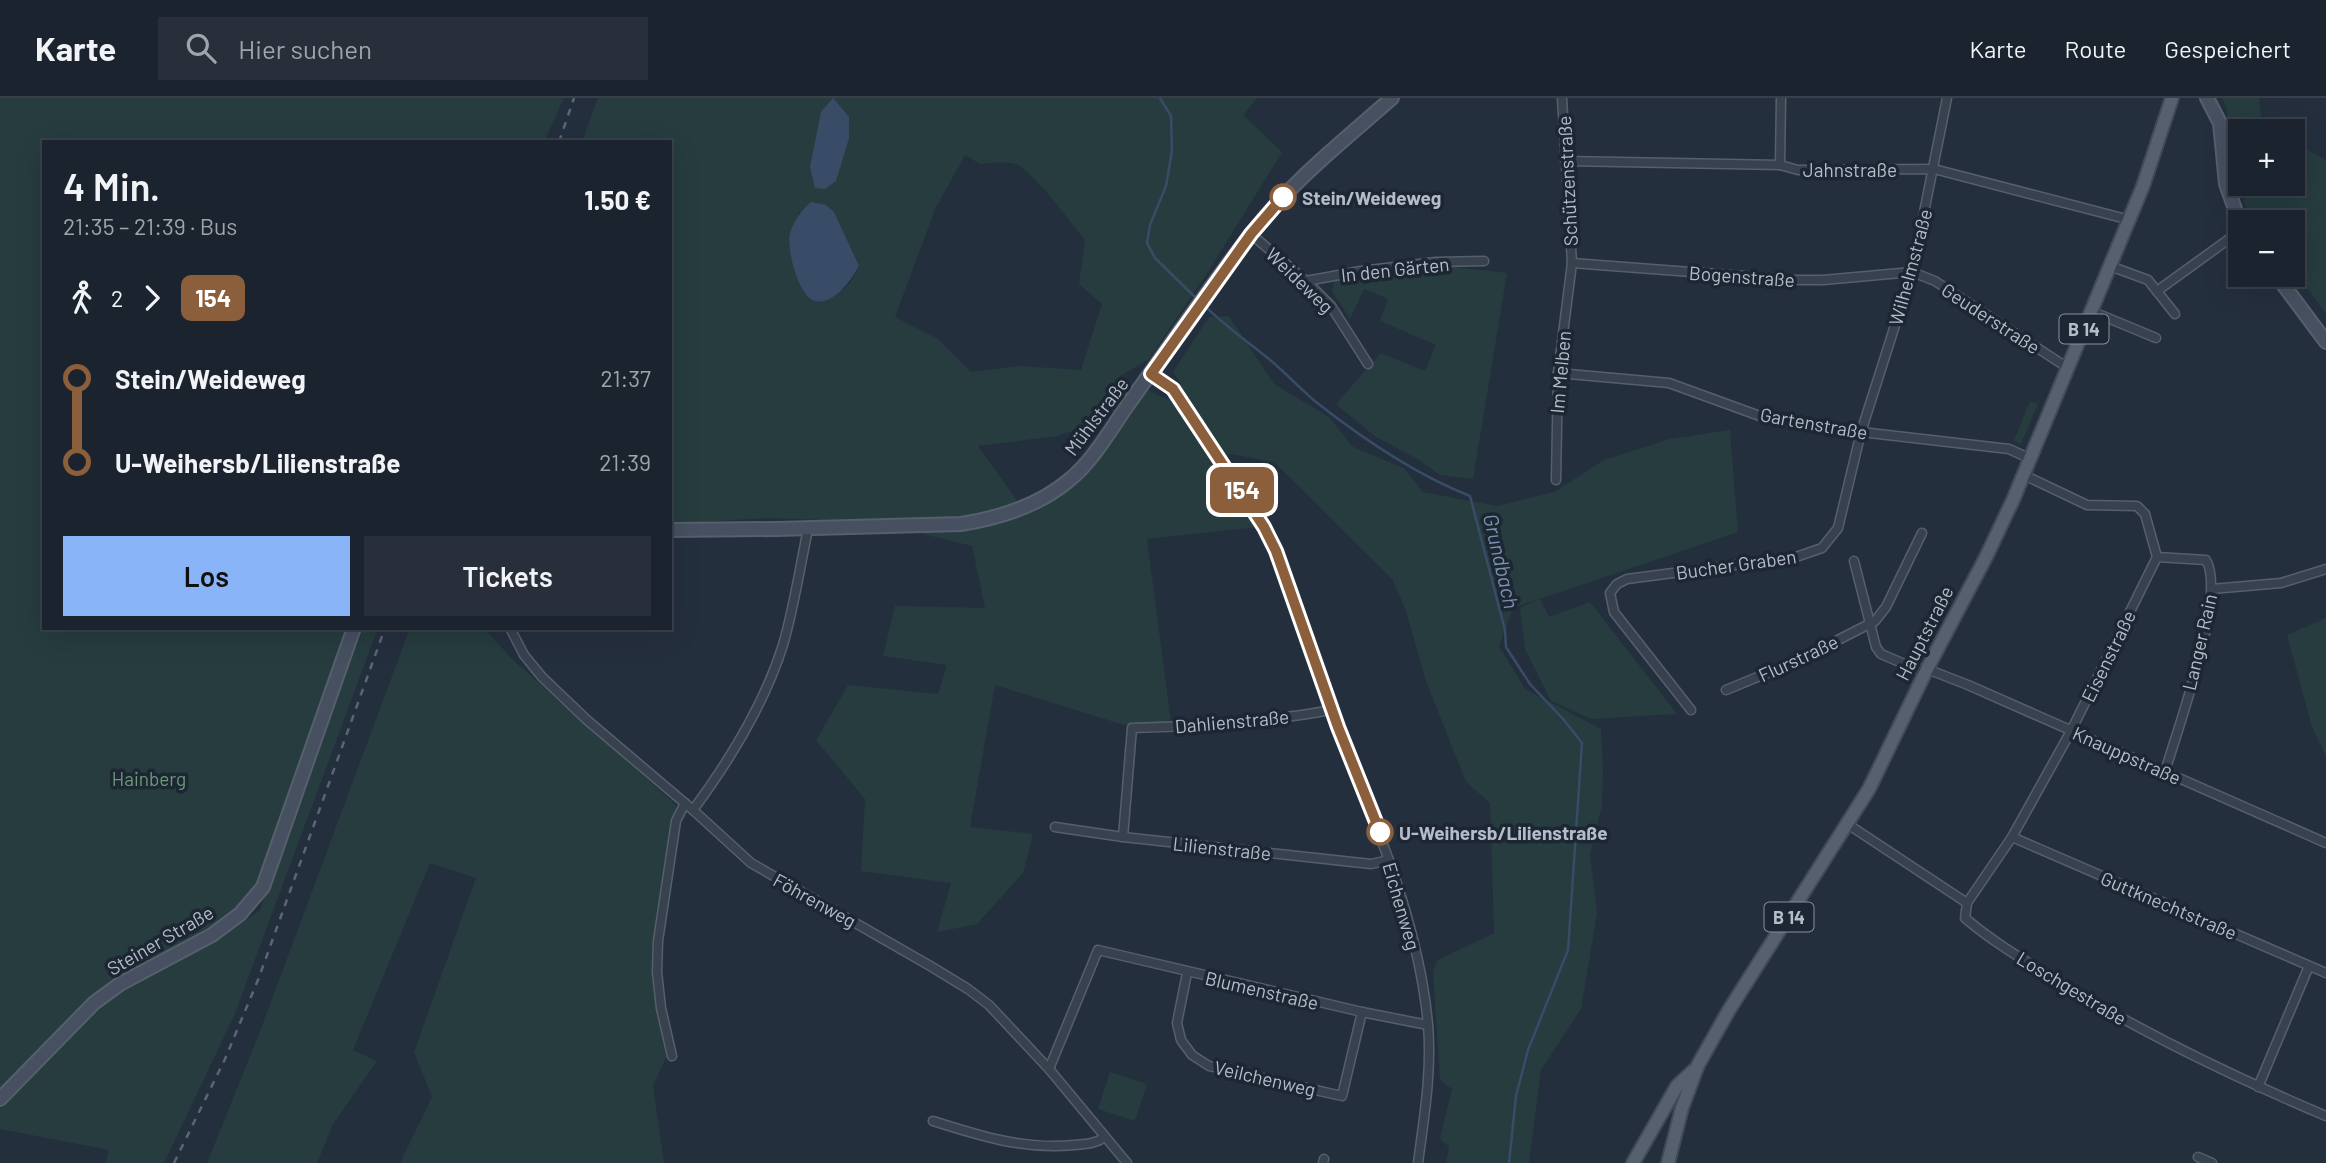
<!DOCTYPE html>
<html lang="de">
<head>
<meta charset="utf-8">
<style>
	body { margin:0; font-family:Barlow,sans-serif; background:#282f3a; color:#f1f3f6; height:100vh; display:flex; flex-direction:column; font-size:26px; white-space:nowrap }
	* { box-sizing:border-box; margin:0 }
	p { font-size:23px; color:#a0a4aa }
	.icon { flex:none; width:38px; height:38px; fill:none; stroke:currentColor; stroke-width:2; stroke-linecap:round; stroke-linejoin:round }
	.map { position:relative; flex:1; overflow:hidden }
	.drawer { position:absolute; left:42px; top:42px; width:630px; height:490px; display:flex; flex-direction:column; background:#1b232e; border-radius:0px; box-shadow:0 7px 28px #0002,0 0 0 2px #39404a }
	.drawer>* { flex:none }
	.badge { padding:0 14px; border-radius:10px; font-size:24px; line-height:46px }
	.fabs { position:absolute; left:2228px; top:21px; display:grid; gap:14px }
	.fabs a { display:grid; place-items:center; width:77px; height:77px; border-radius:0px; background:#1b232e; box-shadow:0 7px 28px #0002,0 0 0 2px #39404a; font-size:35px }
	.map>.badge { position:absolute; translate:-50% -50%; box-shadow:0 0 0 4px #fff }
	.legs { display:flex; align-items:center; gap:10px; height:77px; padding:0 21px; font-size:23px }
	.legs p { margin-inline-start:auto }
	.headline { display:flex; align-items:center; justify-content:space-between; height:119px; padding:0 21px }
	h1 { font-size:38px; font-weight:600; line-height:52px }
	.cta { display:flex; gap:14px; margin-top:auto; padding:14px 21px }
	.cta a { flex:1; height:80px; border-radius:0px; background:#8ab4f8; color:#111; font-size:28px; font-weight:600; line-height:80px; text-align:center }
	.cta a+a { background:#282f3a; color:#f1f3f6 }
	ul { padding:0 21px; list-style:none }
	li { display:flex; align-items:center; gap:24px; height:84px; font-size:26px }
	li i { display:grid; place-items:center; width:10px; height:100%; margin:0 9px; background:currentColor }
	li i::after { content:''; width:18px; height:18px; margin:-9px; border:5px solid; border-radius:50%; background:#1b232e }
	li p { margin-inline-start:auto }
	li:first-child i { background:linear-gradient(#0000 50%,currentColor 0) }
	li:last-child i { background:linear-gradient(currentColor 50%,#0000 0) }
	header { display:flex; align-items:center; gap:42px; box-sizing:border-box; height:98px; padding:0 35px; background:#1b232e; border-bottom:2px solid #39404a }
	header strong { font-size:33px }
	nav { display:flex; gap:38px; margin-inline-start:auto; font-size:24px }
	.search { width:490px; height:63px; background:#282f3a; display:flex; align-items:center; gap:18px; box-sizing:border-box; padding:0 24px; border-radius:0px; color:#a0a4aa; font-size:26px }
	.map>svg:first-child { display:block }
	.green { fill:#263c3f; fill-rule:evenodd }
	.water { fill:#394c67 }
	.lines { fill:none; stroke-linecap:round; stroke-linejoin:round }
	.stream { stroke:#394c67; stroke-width:2.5 }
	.street-casing { stroke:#565f6c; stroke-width:11 }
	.secondary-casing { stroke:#565f6c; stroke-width:16 }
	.primary-casing { stroke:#414a57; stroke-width:16 }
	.street { stroke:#38414e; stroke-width:8 }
	.secondary { stroke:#465061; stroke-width:12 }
	.primary { stroke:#56606e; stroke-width:12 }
	.rail { stroke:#5a6575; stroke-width:2.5; stroke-dasharray:7 7; stroke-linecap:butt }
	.line-1-casing { stroke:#fff; stroke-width:16 }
	.line-1 { stroke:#8b5e3c; stroke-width:10 }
	.stop-1-dot { fill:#fff; stroke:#8b5e3c; stroke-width:3.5 }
	.labels { text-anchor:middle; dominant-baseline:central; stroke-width:7; stroke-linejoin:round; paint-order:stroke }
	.shield { fill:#1d2633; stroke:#878f9c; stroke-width:2 }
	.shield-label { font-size:18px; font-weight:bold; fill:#b4bcc9 }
	.street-label { font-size:19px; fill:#b4bcc9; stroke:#1d2633 }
	.stop-label { font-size:19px; font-weight:bold; fill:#b4bcc9; stroke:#1d2633; text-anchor:start }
	.park-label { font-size:19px; fill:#6b9a76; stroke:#1d2633 }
	.water-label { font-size:21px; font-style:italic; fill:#7c92b1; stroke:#1d2633 }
</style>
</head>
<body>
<header>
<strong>Karte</strong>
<div class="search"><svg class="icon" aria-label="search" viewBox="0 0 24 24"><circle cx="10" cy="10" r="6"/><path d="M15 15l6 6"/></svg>Hier suchen</div>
<nav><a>Karte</a><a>Route</a><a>Gespeichert</a></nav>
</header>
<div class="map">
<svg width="2326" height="1065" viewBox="0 0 2326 1065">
	<rect width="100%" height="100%" fill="#242f3e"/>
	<g class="green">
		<path d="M0,0H564L544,44H44V530H357L292,725L363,530H378L234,918L164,1065H105L109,1052L0,1031ZM266,794L260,812L219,841L229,821Z"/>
		<path d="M598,0H1257L1243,17L1282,54L1206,177L1148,262L1118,279L1167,301L1181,286L1173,274L1209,219L1229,218L1274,286L1329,319L1353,349L1404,370L1423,394L1497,408L1554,394L1604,362L1670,341L1730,332L1738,434L1540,501L1549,519L1590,504L1677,616L1591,621L1551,603L1525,551L1520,510L1539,501L1513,510L1499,548L1525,591L1601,631L1603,670L1602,707L1590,757L1597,815L1581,911L1541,972L1529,1065H1446L1449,1049L1440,1041L1452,991L1440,982L1433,873L1438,862L1494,835L1490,705L1466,684L1426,583L1405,510L1392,481L1274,364L1231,356L1216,360L1258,429L1147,441L1171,624L1124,627L995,587L970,729L1033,736L1023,775L977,826L937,834L951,785L861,773L865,701L816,642L848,587L938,596L947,567L883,558L895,508L985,510L972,448L874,424L770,420L670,426V44H582ZM965,57L980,66C991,65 1008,62 1018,67C1033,74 1072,126 1085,142L1079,186L1102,206L1081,272L1019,268L971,274L938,241L895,219L936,109ZM826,107L834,114L859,169L849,186L832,199L789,151L790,136L799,115ZM1114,319L1091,359L1023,411L978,348L1057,338Z"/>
		<path d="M2222,0H2259L2262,27L2273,33H2240V86H2292L2293,44L2326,62V216L2293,171L2292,124H2258L2243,104L2246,100L2237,95L2226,8Z"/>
		<path d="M1444,168L1507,175L1473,381L1440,377L1416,360L1376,339L1336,306L1381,255L1425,273L1436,247L1380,223L1388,201L1364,191L1350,221L1332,193L1334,182L1384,174Z"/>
		<path d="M2030,303L2038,306L2021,346L2014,343Z"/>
		<path d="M2326,520V658L2312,629L2287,537Z"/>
		<path d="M410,530H484L512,561L676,707L657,814L653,880L668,955L653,988L664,1065H400L432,999L414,954L476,780L430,765L353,952L377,963L333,1026L317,1065H207L262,928Z"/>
		<path d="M1110,974L1147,986L1135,1023L1098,1011Z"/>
	</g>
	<g class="water">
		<path d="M833,0L849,19V40L836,83L825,91L815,90L810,69L821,14Z"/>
		<path d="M811,104L826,107L834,114L859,168C851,182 834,207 815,203C798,199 786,149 790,135C794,122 801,113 811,104Z"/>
	</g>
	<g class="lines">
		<g class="stream">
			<path d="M1160,0L1171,18L1172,53L1166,88L1150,127L1147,145L1155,160L1198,202"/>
			<path d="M1203,206C1223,227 1246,242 1269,261C1285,274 1299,290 1316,304C1363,341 1414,376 1470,398L1505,532L1506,549L1530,586L1564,622L1582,645L1568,852L1528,952L1516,998L1509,1065"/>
		</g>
		<g class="street-casing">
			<g id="street">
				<path d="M1565,63L1780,67L1798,72L1934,71L2130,122"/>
				<path d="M1780,67L1781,0"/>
				<path d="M1251,136L1306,183L1331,208L1368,266"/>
				<path d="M1572,165L1795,182H1823L1912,174L1935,183L2068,270"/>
				<path d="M2110,168L2148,182L2175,216"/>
				<path d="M1306,183L1361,173L1436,164L1484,163"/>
				<path d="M2157,193L2240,133"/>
				<path d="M2091,213L2156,240"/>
				<path d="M1558,275L1669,285L1768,321L1861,334L2009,351L2031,361"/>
				<path d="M1151,276L1173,291L1264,429L1276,453C1298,514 1318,577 1341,638C1378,732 1419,826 1428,927C1432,973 1424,1020 1418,1065"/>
				<path d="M2024,377L2087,407L2137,408L2145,416L2157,459L2071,633L2012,739L1967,805L1965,820C1994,845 2026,863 2058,883C2144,936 2234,979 2326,1018"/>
				<path d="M1556,382L1558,275L1572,165L1562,0"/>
				<path d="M2157,459L2206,462C2227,497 2177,632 2165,674"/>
				<path d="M1854,463L1876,549L1881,556L1916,571H1927L1968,587L2326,745"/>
				<path d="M2212,491L2281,485L2326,471"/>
				<path d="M510,530L524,557L542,579L587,622L693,712L751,765L932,869L968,891L989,907L1049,971L1127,1065"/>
				<path d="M1726,592L1801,561L1875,523L1886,509L1922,435"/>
				<path d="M1691,612L1614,514L1610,495L1617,486L1627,481L1796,459L1822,450L1838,430L1861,334L1912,174L1947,0"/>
				<path d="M693,712C730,662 764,607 783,547C794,509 800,469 808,431"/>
				<path d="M1849,727L1967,805"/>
				<path d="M1055,729L1123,739L1371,766L1389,762"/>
				<path d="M1123,739L1132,630C1179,629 1226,626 1273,620C1292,618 1312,617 1332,611"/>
				<path d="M2012,739L2326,875"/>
				<path d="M1187,875L1177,925L1181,942L1192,957L1209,968L1342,998L1362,914"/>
				<path d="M672,958L661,910L657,874L658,843L676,723L685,705"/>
				<path d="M1049,971L1098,852L1362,914L1428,927"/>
				<path d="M2258,989L2309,868"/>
				<path d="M933,1023C980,1038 1024,1052 1074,1047C1086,1046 1095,1046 1105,1039"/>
				<path d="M2198,1059L2212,1065"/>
				<path d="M1323,1065L1324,1061"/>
			</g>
		</g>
		<g class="secondary-casing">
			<g id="secondary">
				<path d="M2207,0L2220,25L2226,86L2240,125"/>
				<path d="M2276,177L2326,244"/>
				<path d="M670,432L777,431L961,426C999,420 1038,408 1068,383C1093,363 1109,334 1127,308C1168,251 1207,192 1251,136C1291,84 1343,43 1392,0"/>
				<path d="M0,1001L94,905L120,886L212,837L240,816L263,789L354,530"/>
			</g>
		</g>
		<g class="primary-casing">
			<g id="primary">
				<path d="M1633,1065L1677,988L1693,973"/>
				<path d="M1668,1065L1682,1010L1698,967L1729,912L1869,691L1927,571L1986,459L2013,402L2143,88L2172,0"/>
			</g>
		</g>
		<use href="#street" class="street"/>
		<use href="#secondary" class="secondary"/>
		<use href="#primary" class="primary"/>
		<g class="rail">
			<path d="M559,44L574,0"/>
			<path d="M174,1065L225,961L258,882L385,530"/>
		</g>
	</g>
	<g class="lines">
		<g class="line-1-casing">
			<path id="line-1" d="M1283,99L1251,136L1151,276L1173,291L1264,429L1276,453L1338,629L1380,734"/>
		</g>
		<use href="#line-1" class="line-1"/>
	</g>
	<g class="stop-1-dot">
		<circle cx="1283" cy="99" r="12"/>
		<circle cx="1380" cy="734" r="12"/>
	</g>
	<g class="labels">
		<g class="shield">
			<rect x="2059.5" y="216.5" width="49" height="29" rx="5"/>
			<rect x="1764.5" y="804.5" width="49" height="29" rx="5"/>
		</g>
		<g class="shield-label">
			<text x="2084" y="231">B 14</text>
			<text x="1789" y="819">B 14</text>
		</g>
		<g class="street-label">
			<text x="1850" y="71">Jahnstraße</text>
			<text transform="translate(1567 83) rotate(-93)">Schützenstraße</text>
			<text transform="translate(1910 169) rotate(-75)">Wilhelmstraße</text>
			<text transform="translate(1395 171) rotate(-6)">In den Gärten</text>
			<text transform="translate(1742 178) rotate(4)">Bogenstraße</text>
			<text transform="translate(1300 182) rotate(44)">Weideweg</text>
			<text transform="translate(1991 220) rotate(33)">Geuderstraße</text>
			<text transform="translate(1560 274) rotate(-85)">Im Melben</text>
			<text transform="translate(1096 318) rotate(-53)">Mühlstraße</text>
			<text transform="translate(1814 325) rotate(10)">Gartenstraße</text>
			<text transform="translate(1736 466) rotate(-8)">Bucher Graben</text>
			<text transform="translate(1924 535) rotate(-63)">Hauptstraße</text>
			<text transform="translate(2199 544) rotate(-77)">Langer Rain</text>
			<text transform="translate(2108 558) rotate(-64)">Eisenstraße</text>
			<text transform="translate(1798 560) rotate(-25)">Flurstraße</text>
			<text transform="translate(1232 623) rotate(-5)">Dahlienstraße</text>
			<text transform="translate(2127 657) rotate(24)">Knauppstraße</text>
			<text transform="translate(1222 750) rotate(6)">Lilienstraße</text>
			<text transform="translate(815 802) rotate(29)">Föhrenweg</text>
			<text transform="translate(2169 807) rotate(23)">Guttknechtstraße</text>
			<text transform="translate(1402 808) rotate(74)">Eichenweg</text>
			<text transform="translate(160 842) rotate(-30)">Steiner Straße</text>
			<text transform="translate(2072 890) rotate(31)">Loschgestraße</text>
			<text transform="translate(1262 892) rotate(13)">Blumenstraße</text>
			<text transform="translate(1265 980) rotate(13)">Veilchenweg</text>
		</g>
		<g class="stop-label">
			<text x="1302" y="99">Stein/Weideweg</text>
			<text x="1399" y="734">U-Weihersb/Lilienstraße</text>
		</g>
		<g class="park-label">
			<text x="149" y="680">Hainberg</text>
		</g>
		<g class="water-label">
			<text transform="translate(1502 463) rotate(77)">Grundbach</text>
		</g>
	</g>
</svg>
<div class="fabs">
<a>+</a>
<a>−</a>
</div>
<b class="badge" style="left:1242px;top:392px;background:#8b5e3c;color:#fff">154</b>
<section class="drawer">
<div class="headline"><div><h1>4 Min.</h1><p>21:35 – 21:39 · Bus</p></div><b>1.50 €</b></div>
<div class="legs"><svg class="icon" aria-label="walk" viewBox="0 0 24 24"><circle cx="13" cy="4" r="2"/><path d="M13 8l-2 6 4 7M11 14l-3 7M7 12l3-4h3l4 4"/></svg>2<svg class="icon" aria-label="forward" viewBox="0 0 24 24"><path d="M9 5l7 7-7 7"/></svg><b class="badge" style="background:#8b5e3c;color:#fff">154</b></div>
<ul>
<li><i style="color:#8b5e3c"></i><b>Stein/Weideweg</b><p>21:37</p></li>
<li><i style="color:#8b5e3c"></i><b>U-Weihersb/Lilienstraße</b><p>21:39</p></li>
</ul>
<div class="cta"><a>Los</a><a>Tickets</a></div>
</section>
</div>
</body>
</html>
